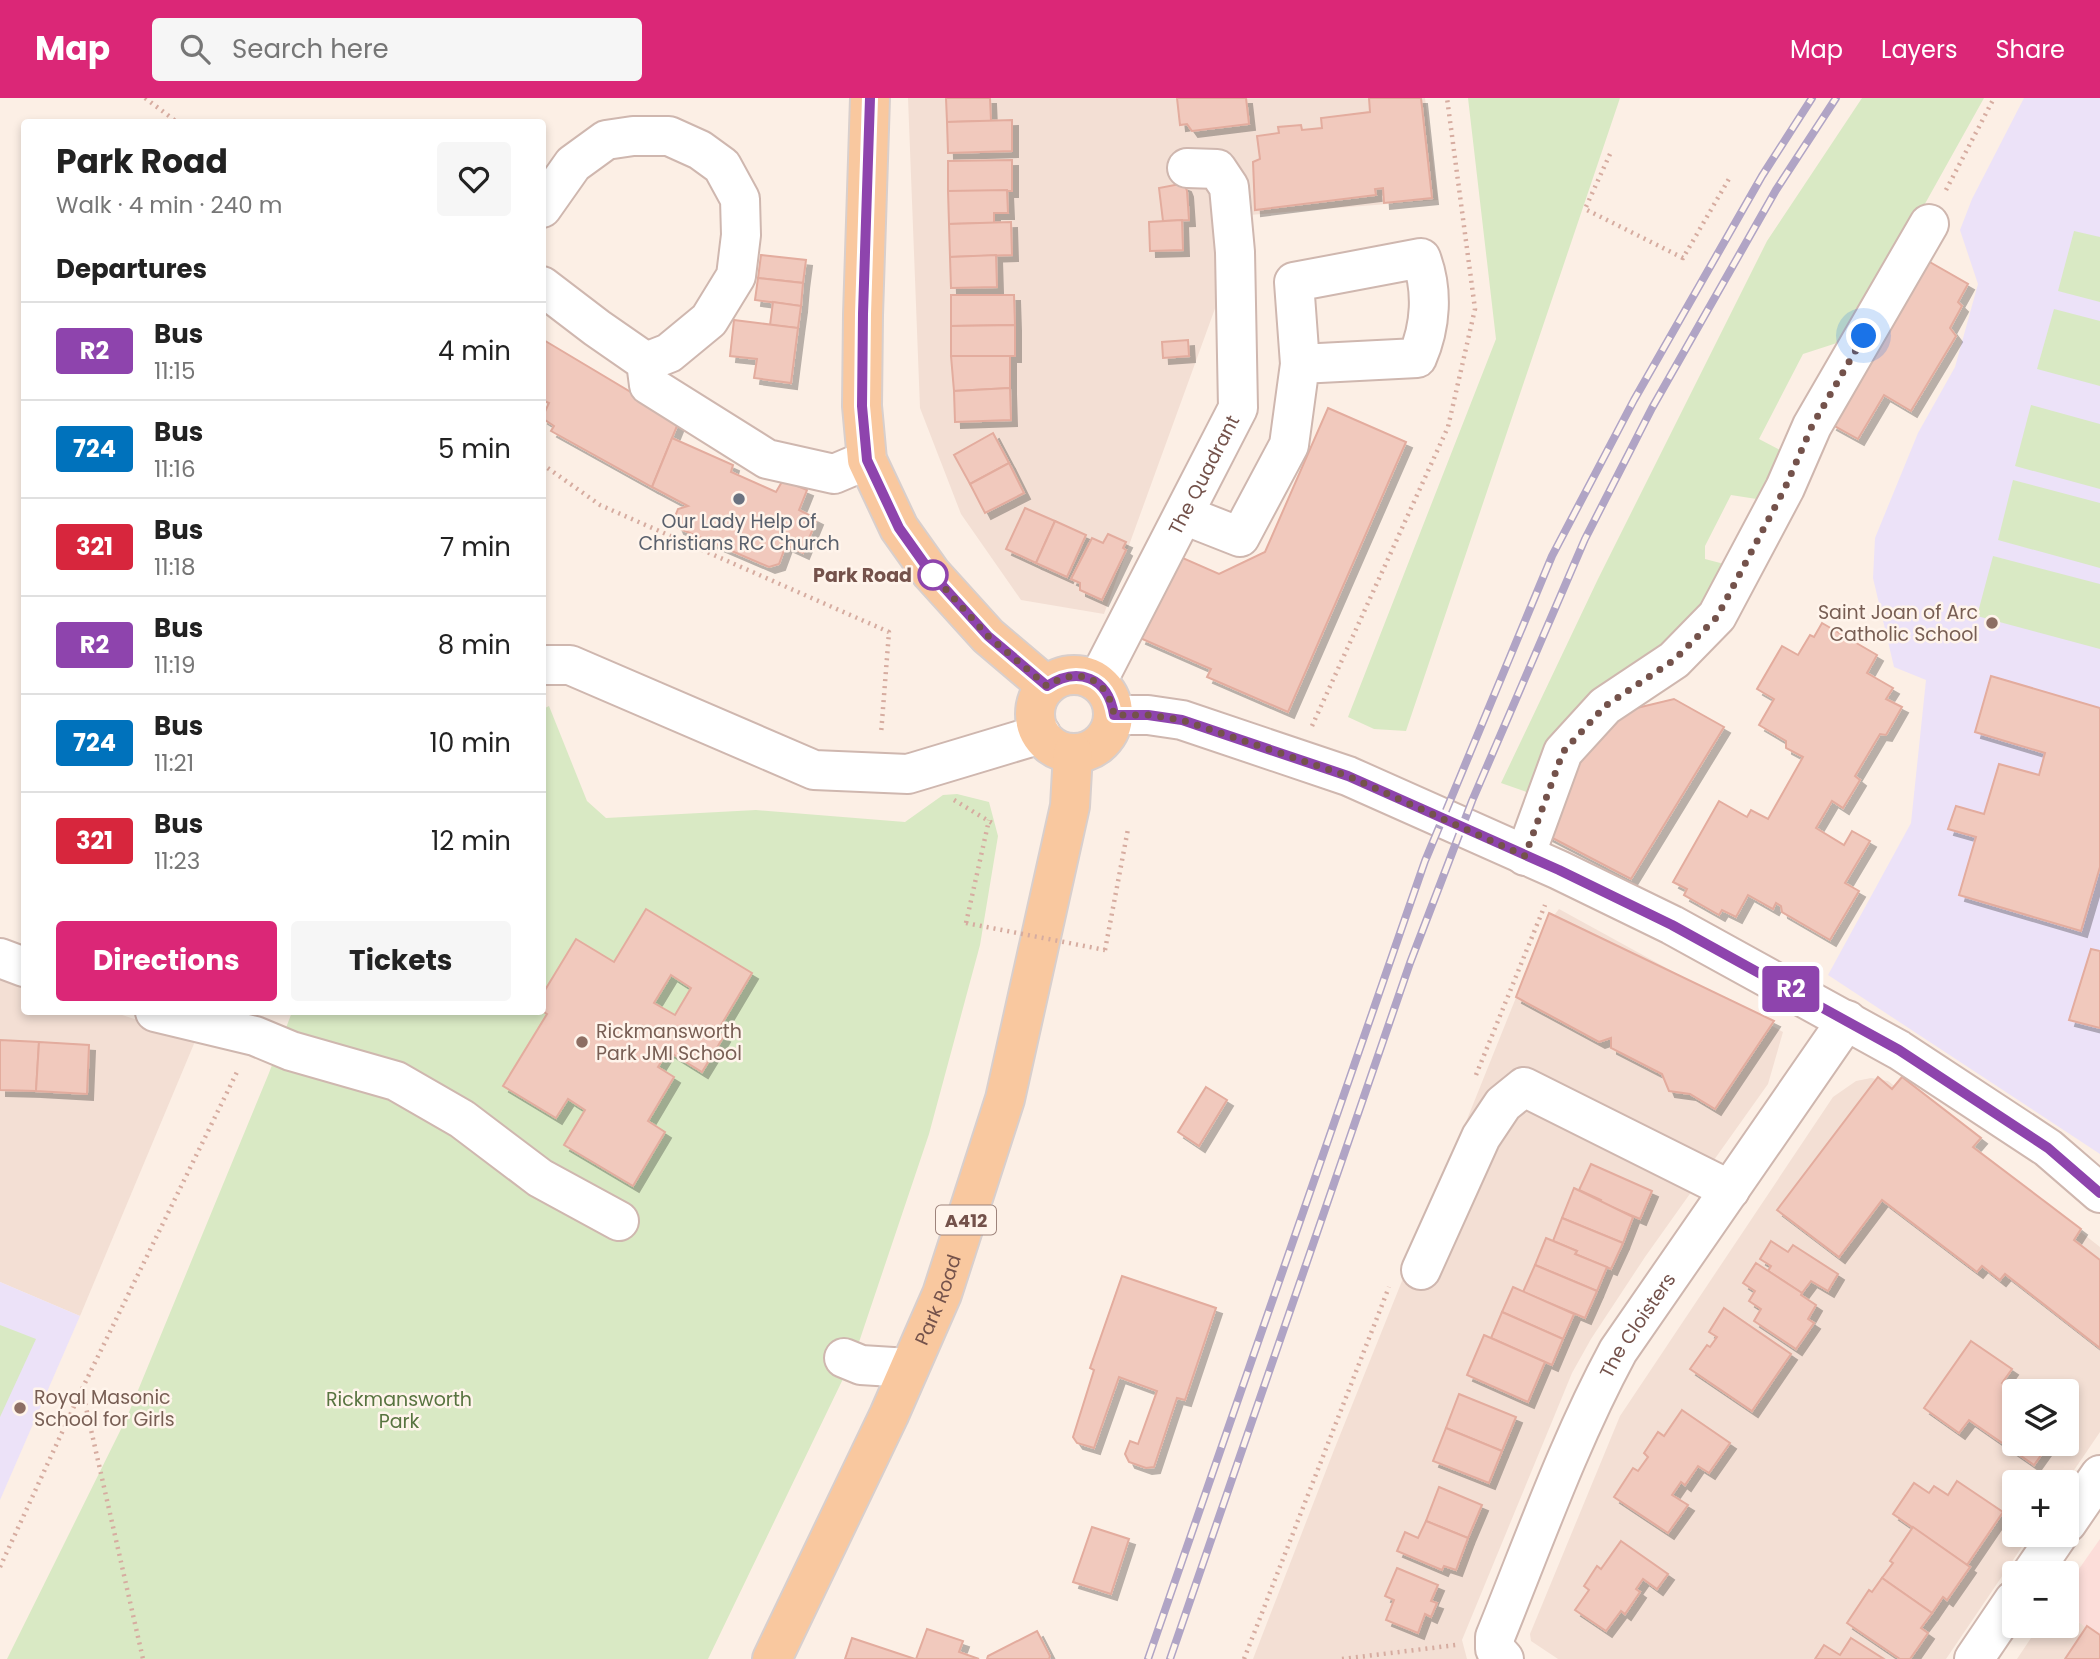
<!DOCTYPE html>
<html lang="en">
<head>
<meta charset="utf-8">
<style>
	body { margin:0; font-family:Poppins,sans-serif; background:#f6f6f6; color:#222; height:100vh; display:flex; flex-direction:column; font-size:26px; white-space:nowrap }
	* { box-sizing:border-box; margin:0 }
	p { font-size:23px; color:#767676 }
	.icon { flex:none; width:38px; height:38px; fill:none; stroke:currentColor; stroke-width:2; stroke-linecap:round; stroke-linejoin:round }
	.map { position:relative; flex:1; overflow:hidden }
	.side { position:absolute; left:21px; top:21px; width:525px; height:896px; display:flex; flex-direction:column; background:#fff; border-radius:7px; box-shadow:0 4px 10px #0003 }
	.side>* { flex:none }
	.badge { padding:0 14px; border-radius:5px; font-size:24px; line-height:46px }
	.controls { position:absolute; left:2002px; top:1281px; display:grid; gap:14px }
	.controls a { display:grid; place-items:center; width:77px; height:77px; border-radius:7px; background:#fff; box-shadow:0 4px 10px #0003; font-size:35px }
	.you { position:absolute; width:35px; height:35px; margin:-18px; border:5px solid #fff; border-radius:50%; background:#1a73e8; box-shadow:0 0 0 10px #1a73e833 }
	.map>.badge { position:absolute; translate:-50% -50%; box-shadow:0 0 0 4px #fff }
	h2 { padding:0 35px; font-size:26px; line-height:63px }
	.round { display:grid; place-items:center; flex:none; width:74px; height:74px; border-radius:7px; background:#f6f6f6 }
	.summary { display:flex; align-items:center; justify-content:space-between; height:119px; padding:0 35px }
	h1 { font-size:33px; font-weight:700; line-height:52px }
	.action { display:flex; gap:14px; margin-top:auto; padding:14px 35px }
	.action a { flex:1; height:80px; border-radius:7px; background:#db2777; color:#fff; font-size:28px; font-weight:700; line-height:80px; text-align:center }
	.action a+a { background:#f6f6f6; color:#222 }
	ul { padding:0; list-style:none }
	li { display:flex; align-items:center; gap:21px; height:98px; padding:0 35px; border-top:2px solid #e0e0e0 }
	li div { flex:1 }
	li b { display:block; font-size:26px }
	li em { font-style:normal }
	li .badge { min-width:77px; font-weight:700; text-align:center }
	header { display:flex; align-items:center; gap:42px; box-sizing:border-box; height:98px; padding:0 35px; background:#db2777; color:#fff }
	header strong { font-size:33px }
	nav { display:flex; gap:38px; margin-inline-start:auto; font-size:24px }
	.search { width:490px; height:63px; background:#f6f6f6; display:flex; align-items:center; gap:18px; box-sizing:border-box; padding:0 24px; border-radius:7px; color:#767676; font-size:26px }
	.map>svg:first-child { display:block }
	.residential { fill:#f3dfd4; fill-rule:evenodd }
	.commercial { fill:#fcddd9 }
	.education { fill:#ece2f8 }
	.green { fill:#d9e9c4 }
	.building { fill:#f1c9bd; stroke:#e3ac9e; stroke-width:2; fill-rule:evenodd; filter:url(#shadow) }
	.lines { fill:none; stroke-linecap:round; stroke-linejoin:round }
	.minor-casing { stroke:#cfb7af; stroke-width:42 }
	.major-casing { stroke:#d8cfcd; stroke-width:42 }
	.path { stroke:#d6aca0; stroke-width:4.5; stroke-dasharray:2 5; stroke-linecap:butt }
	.minor { stroke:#fff; stroke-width:38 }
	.major { stroke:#f9c89f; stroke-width:38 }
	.rail-casing { stroke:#b0a4c5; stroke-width:8 }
	.rail { stroke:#fff4eb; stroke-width:5; stroke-dasharray:16; stroke-linecap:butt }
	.path-bridge { stroke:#d6aca0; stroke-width:4.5; stroke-dasharray:2 5; stroke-linecap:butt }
	.line-casing { stroke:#fff; stroke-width:16 }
	.line { stroke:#8e44ad; stroke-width:10 }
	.walk { stroke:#74524b; stroke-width:7; stroke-dasharray:0 12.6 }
	.worship-dot { fill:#6b7280; stroke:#fff4eb; stroke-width:2.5 }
	.stop-dot { fill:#fff; stroke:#8e44ad; stroke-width:3.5 }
	.education-dot { fill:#8d6e63; stroke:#fff4eb; stroke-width:2.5 }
	.labels { text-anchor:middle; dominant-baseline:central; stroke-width:5; stroke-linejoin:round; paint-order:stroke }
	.shield { fill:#fff4eb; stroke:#9e837b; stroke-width:2 }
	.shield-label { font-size:18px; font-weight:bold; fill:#74524b }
	.street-label { font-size:19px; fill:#74524b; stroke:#fff4eb }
	.worship-label { font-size:19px; fill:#5b616d; stroke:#fff4eb }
	.stop-label { font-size:19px; font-weight:bold; fill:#74524b; stroke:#fff4eb; text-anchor:end }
	.education-label { font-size:19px; fill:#785e54; stroke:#fff4eb; text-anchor:start }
	.park-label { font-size:19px; fill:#587440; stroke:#fff4eb }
</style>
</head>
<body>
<header>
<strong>Map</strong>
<div class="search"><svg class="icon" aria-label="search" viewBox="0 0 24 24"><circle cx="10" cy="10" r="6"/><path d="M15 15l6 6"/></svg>Search here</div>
<nav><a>Map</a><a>Layers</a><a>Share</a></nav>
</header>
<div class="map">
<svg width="2100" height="1561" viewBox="0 0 2100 1561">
	<defs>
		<filter id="shadow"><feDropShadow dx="6" dy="6" stdDeviation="0" flood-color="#0004"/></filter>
	</defs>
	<rect width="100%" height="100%" fill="#fcefe5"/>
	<g class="residential">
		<path d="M908,0H1425L1438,102L1249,117L1104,516L1021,502L961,416L920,310Z"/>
		<path d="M1559,811L1783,934L1768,986L1645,1159L1591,1241L1572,1275L1462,1542L1467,1561H1253L1334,1352L1544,830Z"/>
		<path d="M0,877L24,884V914H113L196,941L80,1218L0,1184Z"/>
		<path d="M1871,980L1888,983L2100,1149V1334L2066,1384H2014V1437H2030L1946,1561H1558L1531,1543L1530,1536L1620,1318L1833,999L1856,983ZM2014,1293H2067V1346H2014Z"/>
		<path d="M2067,1515L2100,1540V1561H2017L2039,1528H2067Z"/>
	</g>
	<path class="commercial" d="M2100,1441V1540L2067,1515V1488Z"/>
	<g class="education">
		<path d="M2024,0H2100V1056L1828,877L1911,725L1926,582L1894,569L1873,480L1875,440L1918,335L1955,269L1978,186L1960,132L1972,101Z"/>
		<path d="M0,1184L80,1218L0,1402Z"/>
	</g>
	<g class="green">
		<path d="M1468,0H1620L1406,633L1374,631L1348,619L1496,241Z"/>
		<path d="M1862,0H1984L1888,172L1843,243L1803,256L1759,341L1784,354L1763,402L1731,397L1705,448V461L1728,467L1716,511L1658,548L1606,588L1532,696L1501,685L1598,481L1767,143Z"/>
		<path d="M2074,133L2100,139V204L2058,193Z"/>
		<path d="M2054,211L2100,223V288L2037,271Z"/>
		<path d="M2031,307L2100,326V391L2015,368Z"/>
		<path d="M2013,382L2100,405V470L1998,442Z"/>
		<path d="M1993,458L2100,486V551L1977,518Z"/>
		<path d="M549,608L587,703L606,720L756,712L905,724L943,697L957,696L989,704L998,738L980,847L929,1036L855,1256L708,1561H7L127,1319L269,975L292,914H542L543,611Z"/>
		<path d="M0,1227L36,1241L0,1319Z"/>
	</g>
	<g class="building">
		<path d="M946,0H990L991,23L947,24Z"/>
		<path d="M1177,0H1246L1249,26L1192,33L1187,26L1180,27Z"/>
		<path d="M1369,0H1421L1432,100L1384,105L1383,90L1375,91L1376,97L1255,112L1253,64L1260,61L1257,38L1279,35L1278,29L1301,27L1302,32L1322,30L1321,20L1370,14Z"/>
		<path d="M1012,22V53L948,55L947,24Z"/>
		<path d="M1012,62V93H948V63Z"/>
		<path d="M1180,86L1185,88L1187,93L1189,122L1163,123L1159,90Z"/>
		<path d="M1007,92L1008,115H994V125L949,126L948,93Z"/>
		<path d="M1182,122L1183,152L1150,153L1149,124Z"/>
		<path d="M1011,124L1012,157L950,159L949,126Z"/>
		<path d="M761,157L806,162L803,185L758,180Z"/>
		<path d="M996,157L997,189L951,190L950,159Z"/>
		<path d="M1921,159L1968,186L1958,204L1962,208L1950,230L1956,238L1911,313L1884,297L1858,341L1831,326Z"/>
		<path d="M758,180L803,185L801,208L755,202Z"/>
		<path d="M951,197H1014L1015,227L951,228Z"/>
		<path d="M773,204L801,208L798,230L770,227Z"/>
		<path d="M734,222L798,230L791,285L754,280L757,261L730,258Z"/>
		<path d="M1015,227V258H951V228Z"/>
		<path d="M542,241L679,323L652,389L551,333L554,328L542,320L549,305L542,302Z"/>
		<path d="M1188,242L1189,258L1163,260L1162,244Z"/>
		<path d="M951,258H1010V290L954,293Z"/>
		<path d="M1010,290L1011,322L955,324L954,293Z"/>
		<path d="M1328,310L1406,344L1288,614L1207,579L1211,571L1140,540L1176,457L1219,476L1265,454Z"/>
		<path d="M993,335L1009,365L970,386L954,357Z"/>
		<path d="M672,340L733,367L731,374L776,394L783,382L807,392L799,412L817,421L803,455L786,447L779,466L769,469L678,430L674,421L678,411L688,408L652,389Z"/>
		<path d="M1009,365L1024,395L985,415L970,386Z"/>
		<path d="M1025,410L1055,423L1036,465L1006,451Z"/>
		<path d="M1055,423L1086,437L1067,479L1036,465Z"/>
		<path d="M1108,436L1126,444L1123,450L1126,452L1102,502L1080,492V485L1071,481L1092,440L1103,445Z"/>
		<path d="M1822,525L1877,557L1867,575L1893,590L1886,601L1902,609L1886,637L1880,636L1855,678L1860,682L1843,710L1832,703L1816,730L1844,747L1852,733L1870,743L1845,785L1859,793L1830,842L1782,814L1781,808L1776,805L1773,811L1748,797L1736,819L1722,812L1719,817L1684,797L1687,791L1673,784L1719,703L1747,719L1751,712L1768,721L1803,659L1786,650V643L1759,627L1774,601L1757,591L1782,548L1798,557L1810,537L1814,539Z"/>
		<path d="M1991,578L2100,610V769L2081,833L1959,797L1976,739L1948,731L1956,708L1984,716L1999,666L2039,677L2045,655L1975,634Z"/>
		<path d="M1674,601L1724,629L1631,781L1541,734L1603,624L1616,615Z"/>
		<path d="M646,811L752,875L717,934L724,938L702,974L668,953L658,969L674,979L648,1023L665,1034L633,1088L564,1047L585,1012L568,1001L556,1020L503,988L547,916L542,913V897L576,841L614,864ZM671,877L691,890L675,917L654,905Z"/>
		<path d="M1549,815L1774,923L1715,1011L1690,996L1669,993L1662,976L1611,950V940L1599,944L1516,899Z"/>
		<path d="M2091,851L2100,853V930L2069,922Z"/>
		<path d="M0,942L39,944L36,993L0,992Z"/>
		<path d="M39,944L89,947L87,996L36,993Z"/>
		<path d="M1878,979L1892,991L1902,979L1981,1040L1973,1049L2081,1131L2074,1142L2100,1162V1250L2005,1176L2000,1182L1982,1168L1977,1174L1882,1102L1839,1159L1777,1112Z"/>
		<path d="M1206,989L1227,1002L1199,1048L1178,1034Z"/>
		<path d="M1591,1066L1652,1093L1640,1121L1600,1104L1601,1102L1579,1092Z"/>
		<path d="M1574,1090L1633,1119L1623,1145L1562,1120Z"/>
		<path d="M1562,1120L1623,1145L1611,1171L1575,1156L1577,1153L1553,1143Z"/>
		<path d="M1546,1140L1577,1153L1575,1156L1607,1169L1597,1193L1535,1167Z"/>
		<path d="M1771,1143L1788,1154L1793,1147L1838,1176L1828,1193L1811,1183L1802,1195L1768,1173L1771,1168L1760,1161Z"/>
		<path d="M1756,1165L1802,1195L1801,1197L1816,1207L1808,1221L1814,1225L1796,1251L1754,1223L1761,1211L1749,1203L1755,1193L1743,1185Z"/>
		<path d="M1535,1167L1597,1193L1585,1220L1523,1194Z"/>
		<path d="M1122,1178L1216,1210L1185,1302L1177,1300L1154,1369L1146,1370L1129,1364L1125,1356L1130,1343L1138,1346L1157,1293L1119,1279L1094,1350L1077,1345L1073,1339L1094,1272L1090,1270Z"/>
		<path d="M1513,1189L1574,1216L1563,1241L1502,1214Z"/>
		<path d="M1724,1210L1791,1256L1752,1313L1690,1271L1707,1247L1710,1249L1717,1239L1709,1234Z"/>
		<path d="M1502,1214L1563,1241L1552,1267L1491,1240Z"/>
		<path d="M1484,1237L1545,1264L1528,1304L1467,1277Z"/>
		<path d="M1971,1243L2012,1271L2002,1285L2014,1294V1346H2049L2034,1367L1969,1322L1959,1335L1924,1310Z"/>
		<path d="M1459,1296L1516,1319L1502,1353L1446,1330Z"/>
		<path d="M1682,1312L1730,1345L1709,1375L1698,1368L1685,1387L1681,1384L1672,1397L1688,1407L1668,1435L1614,1399L1633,1370L1638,1373L1648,1359L1644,1355L1658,1334L1664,1338Z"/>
		<path d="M1446,1330L1502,1353L1489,1385L1433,1363Z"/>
		<path d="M1957,1383L2003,1414L1967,1467L1893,1416L1914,1385L1929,1395L1934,1388L1948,1397Z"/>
		<path d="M1439,1389L1482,1407L1468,1440L1426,1423Z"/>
		<path d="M1426,1423L1468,1440L1456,1472L1444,1468L1442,1472L1397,1453L1405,1434L1418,1440Z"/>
		<path d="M1092,1429L1129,1441L1111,1496L1073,1484Z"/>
		<path d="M1913,1429L1970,1469L1947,1502L1943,1499L1932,1515L1882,1480L1893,1465L1890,1463Z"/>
		<path d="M1621,1443L1668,1476L1657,1491L1643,1481L1636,1491L1640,1494L1625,1516L1621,1513L1606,1533L1575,1512L1589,1492L1584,1488L1597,1468L1601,1471Z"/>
		<path d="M1397,1470L1438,1487L1431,1503L1437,1505L1431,1519L1425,1516L1418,1535L1386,1522L1394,1502L1385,1498Z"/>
		<path d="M1882,1480L1932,1515L1921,1530L1928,1535L1910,1561H1900L1847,1525L1869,1492L1872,1494Z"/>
		<path d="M2087,1528L2100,1537V1561H2065Z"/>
		<path d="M927,1531L963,1543L959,1554L979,1561H916Z"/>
		<path d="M1037,1533L1050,1558L1049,1561H987L988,1558Z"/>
		<path d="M852,1540L915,1561H845Z"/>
		<path d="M1851,1540L1884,1561H1815L1824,1547L1840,1557Z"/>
	</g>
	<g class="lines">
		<g class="minor-casing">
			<g id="minor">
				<path d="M542,110L573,66L606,42L633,38H669L700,52L722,68L740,101L741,137L736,178L709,222L669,255L646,264"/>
				<path d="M542,188L597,230L646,264L649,287L767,361L834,376L867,362"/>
				<path d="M1184,417L1240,439L1289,347L1300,266L1294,184L1421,160C1433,192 1431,228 1417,260L1300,266"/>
				<path d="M542,567H570L814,672L908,676L1041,636"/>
				<path id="s1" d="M1097,584L1238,310L1235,154L1229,89L1217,71L1187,70"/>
				<path d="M1114,617H1148L1182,622L1348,678L1559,772L1672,827L1899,952L2048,1050L2100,1095"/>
				<path d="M1525,758L1563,654L1605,608L1674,562L1717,518L1785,390L1812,328L1929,126"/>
				<path d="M0,860L24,869"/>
				<path d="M155,914L255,938L291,953L396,983L462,1021L540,1080L619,1123"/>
				<path d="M1421,1172L1481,1039L1503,1006L1524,989L1730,1092"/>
				<path d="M844,1260L861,1267L909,1270"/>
				<path d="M2067,1425L2100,1377"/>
				<path d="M2032,1475L2058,1437"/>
				<path id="s2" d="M1504,1561L1495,1551V1539C1534,1443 1569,1344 1618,1253L1847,922"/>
				<path d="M1974,1561L2014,1502"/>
			</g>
		</g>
		<g class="major-casing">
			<g id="major">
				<path d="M870,0L863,217L862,308L867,362L899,430L931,475L988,538L1047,588"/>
				<circle cx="1074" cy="616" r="39"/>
				<path id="s3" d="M772,1561L889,1317L942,1196L1005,1001L1070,708L1073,655"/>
			</g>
		</g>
		<g class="path">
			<path d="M145,0L177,24"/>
			<path d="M1610,56L1585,111L1683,160L1730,79"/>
			<path d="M1946,92L1994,0"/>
			<path d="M542,366L600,407L889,534L881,636"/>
			<path d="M1312,628L1448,329L1475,211L1447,0"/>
			<path d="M954,702L992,725"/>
			<path d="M966,825L989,722"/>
			<path d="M1105,852L1128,731"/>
			<path d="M1476,977L1545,807"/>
			<path d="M82,1292L143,1561"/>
			<path d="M0,1469L82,1291L237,974"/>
			<path d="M1244,1561L1389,1189"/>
			<path d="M1342,1561L1456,1547"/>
		</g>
		<use href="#minor" class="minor"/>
		<use href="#major" class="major"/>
		<g class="rail-casing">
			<g id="rail">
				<path d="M1148,1561L1425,763L1552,458L1634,302L1762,78L1812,0"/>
				<path d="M1170,1561L1410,865L1472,703L1585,441L1652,310L1776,92L1836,0"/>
			</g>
		</g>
		<use href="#rail" class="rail"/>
		<path class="path-bridge" d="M966,825L1105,852"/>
	</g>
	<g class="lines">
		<g class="line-casing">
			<path id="line" d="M870,0L863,216L862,308L867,362L899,430L931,475L988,538L1047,588C1078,568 1108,579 1114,617H1148L1182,622L1348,678L1559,772L1672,827L1899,952L2048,1050L2100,1095"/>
		</g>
		<use href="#line" class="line"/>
		<path class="walk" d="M933,477L931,475L988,538L1047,588C1078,568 1108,579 1114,617H1148L1182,622L1348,678L1525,758L1563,654L1605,608L1674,562L1717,519L1785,390L1812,328L1864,238"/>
	</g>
	<circle class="worship-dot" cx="739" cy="401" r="7"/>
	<circle class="stop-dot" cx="933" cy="477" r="14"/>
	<g class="education-dot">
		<circle cx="1992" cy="525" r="7"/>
		<circle cx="582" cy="944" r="7"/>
		<circle cx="20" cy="1310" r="7"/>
	</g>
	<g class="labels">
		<rect class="shield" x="936" y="1107.5" width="60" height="29" rx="5"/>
		<g class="shield-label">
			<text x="966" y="1122">A412</text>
		</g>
		<g class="street-label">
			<text stroke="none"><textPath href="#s1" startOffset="233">The Quadrant</textPath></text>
			<text stroke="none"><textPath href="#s3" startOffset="396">Park Road</textPath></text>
			<text stroke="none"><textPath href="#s2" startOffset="369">The Cloisters</textPath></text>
		</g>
		<g class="worship-label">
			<text x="739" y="423">Our Lady Help of<tspan x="739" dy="22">Christians RC Church</tspan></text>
		</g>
		<g class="stop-label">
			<text x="912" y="477">Park Road</text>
		</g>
		<g class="education-label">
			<text x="1978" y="514" text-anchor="end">Saint Joan of Arc<tspan x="1978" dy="22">Catholic School</tspan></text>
			<text x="596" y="933">Rickmansworth<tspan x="596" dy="22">Park JMI School</tspan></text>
			<text x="34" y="1299">Royal Masonic<tspan x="34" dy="22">School for Girls</tspan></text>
		</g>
		<g class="park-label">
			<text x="399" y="1301">Rickmansworth<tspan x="399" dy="22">Park</tspan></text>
		</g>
	</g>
</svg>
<div class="controls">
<a><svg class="icon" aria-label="layers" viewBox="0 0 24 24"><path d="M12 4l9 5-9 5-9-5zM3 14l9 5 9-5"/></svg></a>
<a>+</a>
<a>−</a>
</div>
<div class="you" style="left:1864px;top:238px"></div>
<b class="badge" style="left:1791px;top:891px;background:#8e44ad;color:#fff">R2</b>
<section class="side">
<div class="summary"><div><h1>Park Road</h1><p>Walk · 4 min · 240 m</p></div><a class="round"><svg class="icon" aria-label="heart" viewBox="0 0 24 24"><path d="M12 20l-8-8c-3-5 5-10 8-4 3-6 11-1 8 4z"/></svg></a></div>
<h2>Departures</h2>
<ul>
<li><span class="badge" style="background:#8e44ad;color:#fff">R2</span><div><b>Bus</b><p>11:15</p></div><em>4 min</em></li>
<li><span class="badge" style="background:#0072bc;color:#fff">724</span><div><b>Bus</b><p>11:16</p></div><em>5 min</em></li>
<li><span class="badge" style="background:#d7263d;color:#fff">321</span><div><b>Bus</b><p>11:18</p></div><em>7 min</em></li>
<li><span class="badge" style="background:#8e44ad;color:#fff">R2</span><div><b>Bus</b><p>11:19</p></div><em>8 min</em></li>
<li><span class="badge" style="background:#0072bc;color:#fff">724</span><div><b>Bus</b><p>11:21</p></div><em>10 min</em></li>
<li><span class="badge" style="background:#d7263d;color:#fff">321</span><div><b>Bus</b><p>11:23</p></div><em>12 min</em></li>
</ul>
<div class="action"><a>Directions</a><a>Tickets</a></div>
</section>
</div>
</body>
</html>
